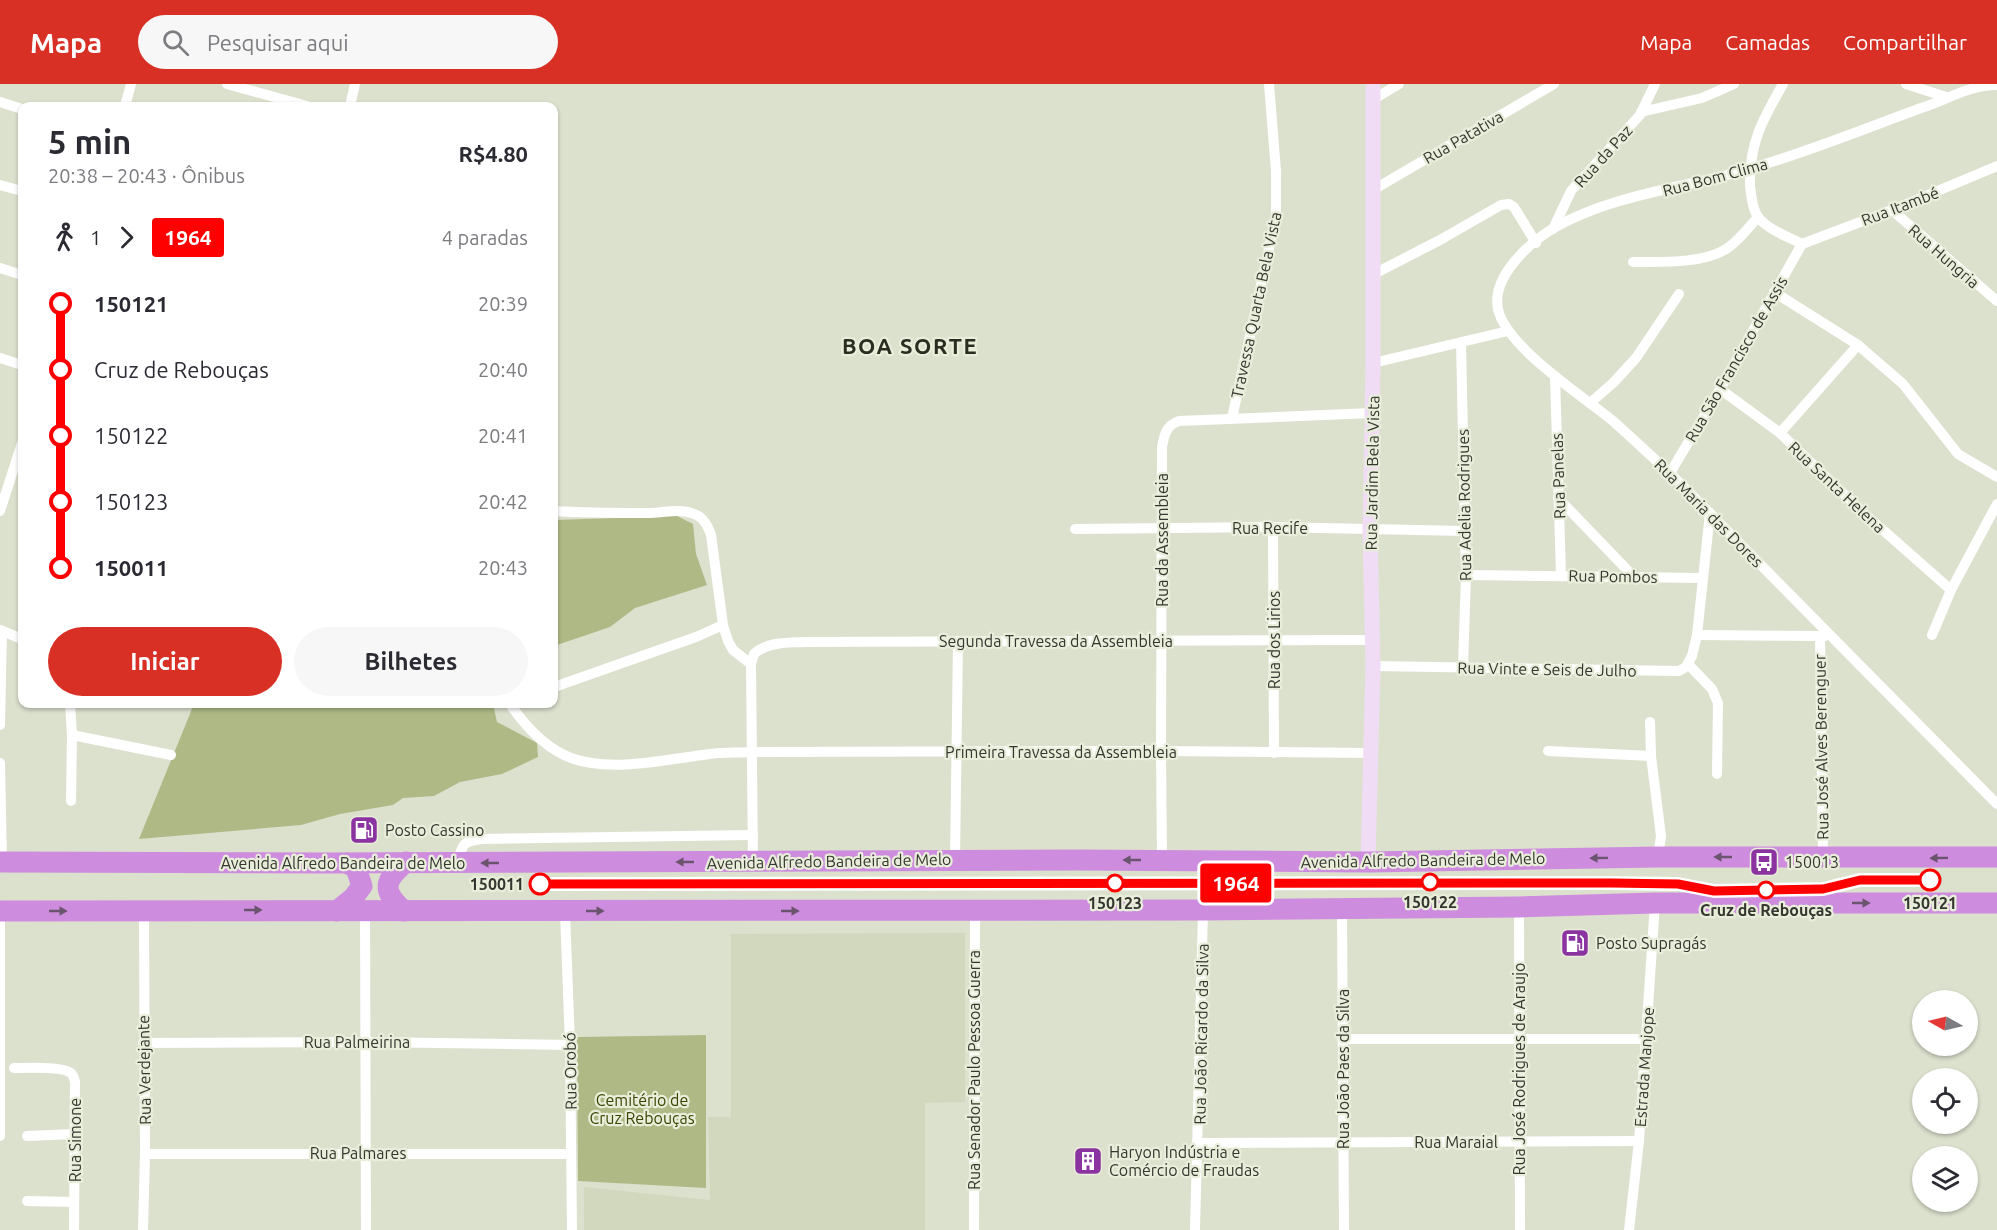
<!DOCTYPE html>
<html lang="pt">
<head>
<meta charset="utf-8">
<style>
	body { margin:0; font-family:Ubuntu,sans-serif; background:#f7f7f7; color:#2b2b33; height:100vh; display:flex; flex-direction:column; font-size:22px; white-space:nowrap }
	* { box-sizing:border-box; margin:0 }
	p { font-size:20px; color:#7c7c81 }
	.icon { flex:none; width:33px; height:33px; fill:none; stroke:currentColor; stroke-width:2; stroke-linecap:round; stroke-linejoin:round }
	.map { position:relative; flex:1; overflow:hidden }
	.sheet { position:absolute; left:18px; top:18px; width:540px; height:606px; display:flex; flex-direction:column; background:#fff; border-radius:12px; box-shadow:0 2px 4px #0004 }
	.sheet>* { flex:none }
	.badge { padding:0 12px; border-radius:4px; font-size:21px; line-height:39px }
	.needle { width:39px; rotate:278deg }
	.fabs { position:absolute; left:1912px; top:906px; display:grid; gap:12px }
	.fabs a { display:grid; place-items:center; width:66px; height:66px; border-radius:50%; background:#fff; box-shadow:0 2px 4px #0004; font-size:30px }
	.map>.badge { position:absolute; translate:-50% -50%; box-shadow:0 0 0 3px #fff }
	.legs { display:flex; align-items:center; gap:9px; height:66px; padding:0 30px; font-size:20px }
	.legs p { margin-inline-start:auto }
	.summary { display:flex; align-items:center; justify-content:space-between; height:102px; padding:0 30px }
	h1 { font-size:33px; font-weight:700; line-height:45px }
	.action { display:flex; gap:12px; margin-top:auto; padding:12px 30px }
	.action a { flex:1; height:69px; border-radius:36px; background:#d93025; color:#fff; font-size:24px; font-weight:700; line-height:69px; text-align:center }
	.action a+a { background:#f7f7f7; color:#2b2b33 }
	ul { padding:0 30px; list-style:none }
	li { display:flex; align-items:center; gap:21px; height:66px; font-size:22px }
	li i { display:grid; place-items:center; width:9px; height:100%; margin:0 8px; background:currentColor }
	li i::after { content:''; width:15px; height:15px; margin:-8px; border:4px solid; border-radius:50%; background:#fff }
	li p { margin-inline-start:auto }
	li:first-child i { background:linear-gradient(#0000 50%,currentColor 0) }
	li:last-child i { background:linear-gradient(currentColor 50%,#0000 0) }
	header { display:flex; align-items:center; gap:36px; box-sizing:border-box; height:84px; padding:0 30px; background:#d93025; color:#fff }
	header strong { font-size:28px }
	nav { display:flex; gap:33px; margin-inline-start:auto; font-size:21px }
	.search { width:420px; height:54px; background:#f7f7f7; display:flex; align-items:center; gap:15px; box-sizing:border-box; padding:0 21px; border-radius:33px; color:#7c7c81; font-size:22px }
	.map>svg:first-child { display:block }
	.built { fill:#d2d8be }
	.green { fill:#aeb986 }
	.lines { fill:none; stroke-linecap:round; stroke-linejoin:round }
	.street { stroke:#fff; stroke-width:10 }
	.secondary { stroke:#f0dcf5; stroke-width:15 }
	.highway { stroke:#ce8cdf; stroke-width:21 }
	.oneway { fill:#6b546d }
	.line-1-casing { stroke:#fff; stroke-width:14 }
	.line-1 { stroke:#f00; stroke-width:9 }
	.stop-1-dot { fill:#fff; stroke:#f00; stroke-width:3 }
	.labels { text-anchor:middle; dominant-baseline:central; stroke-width:4.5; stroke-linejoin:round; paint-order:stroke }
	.street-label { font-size:16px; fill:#35362f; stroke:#e9eedb }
	.poi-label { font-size:16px; fill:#35362f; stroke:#e9eedb; text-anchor:start }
	.stop-label { font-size:16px; font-weight:bold; fill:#35362f; stroke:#e9eedb }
	.park-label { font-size:16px; fill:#3c4500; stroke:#e9eedb }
	.district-label { font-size:22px; font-weight:bold; letter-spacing:1.5px; fill:#2a2d1f; stroke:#e9eedb }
</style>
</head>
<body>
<header>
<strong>Mapa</strong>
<div class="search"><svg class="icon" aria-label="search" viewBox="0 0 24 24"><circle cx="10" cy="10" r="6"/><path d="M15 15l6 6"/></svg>Pesquisar aqui</div>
<nav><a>Mapa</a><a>Camadas</a><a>Compartilhar</a></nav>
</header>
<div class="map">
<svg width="1997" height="1146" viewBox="0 0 1997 1146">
	<rect width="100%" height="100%" fill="#dce1ce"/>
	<path class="built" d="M965,849V1018L925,1019V1146H584V1103L710,1116L708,1033H731V850Z"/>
	<g class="green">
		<path d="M677,432L693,440L696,470L707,501L635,524L610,543L554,562V436Z"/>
		<path d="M194,620H493L497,638L537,659L538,673L502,690L460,698L434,712L403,714L393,721L340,730L301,741L139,755Z"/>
		<path d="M706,951V1104L578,1097L577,953Z"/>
	</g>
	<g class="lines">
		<g class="street">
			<path d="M227,0L307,22"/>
			<path d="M1783,0C1763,35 1749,59 1750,101C1751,110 1752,125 1758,133C1767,145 1788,153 1802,160"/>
			<path d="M1906,0L1946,13"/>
			<path d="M1997,1C1970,1 1948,15 1924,23C1866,44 1808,68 1749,85C1685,104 1613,110 1554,144C1530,158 1491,193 1498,225C1506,263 1583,312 1613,337C1632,354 1651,372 1670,389L1997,720"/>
			<path d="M1374,15L1399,0"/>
			<path d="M0,18L22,25"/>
			<path d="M125,22L131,0"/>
			<path d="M350,22L355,0"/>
			<path d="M1641,28L1702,14L1734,0"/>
			<path d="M0,101L22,107"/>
			<path d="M1373,106L1554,0"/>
			<path d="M1892,126L1997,217"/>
			<path d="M1553,145L1571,107L1640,31L1655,0"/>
			<path d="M1802,160L1892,126L1997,82"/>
			<path d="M1633,178C1661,178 1706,180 1729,163C1740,155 1749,143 1758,133"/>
			<path d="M0,184L22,191"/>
			<path d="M1372,191L1440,156L1501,121L1509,120L1514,123L1536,159"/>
			<path d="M1774,208L1858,261L1903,300L1958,370L1997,393"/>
			<path d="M1461,258L1466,491L1463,583"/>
			<path d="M0,274L22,281"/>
			<path d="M1373,279L1508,247"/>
			<path d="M1555,293L1561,491"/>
			<path d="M1720,305L1780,349L1867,432L1951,506"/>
			<path d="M1590,319L1613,299L1636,274L1679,210"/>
			<path d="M1232,334L1276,132V87L1269,0"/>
			<path d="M1780,349L1858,261"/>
			<path d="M1670,389L1720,305L1802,160"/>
			<path d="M1558,414L1634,493"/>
			<path d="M0,427L22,359"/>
			<path d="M554,427C585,429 616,429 648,429C663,429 680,424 694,430C704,433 708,443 711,451L723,541L728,557L733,566L751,580"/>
			<path d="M1273,443L1274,669"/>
			<path d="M1075,445L1273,443L1465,447"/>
			<path d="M1466,491L1702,494"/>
			<path d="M0,546L22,555"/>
			<path d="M1697,551L1825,552"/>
			<path d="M1932,551L1951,506L1997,420"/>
			<path d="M1820,552L1823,773"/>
			<path d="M1688,580L1712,605L1718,619L1717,690"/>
			<path d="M1373,582L1679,587L1686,583L1692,572L1697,551L1710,429"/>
			<path d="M554,603L696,553L723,541"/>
			<path d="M70,620L72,651L71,717"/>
			<path d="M513,620L512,623C527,644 547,665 571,674C613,689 667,675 710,670C724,668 738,669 752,668L1161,667L1370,669"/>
			<path d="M1650,638L1651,672L1661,752L1658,773"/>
			<path d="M0,641L2,547"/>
			<path d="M72,651L171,671"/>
			<path d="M1548,667L1651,672"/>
			<path d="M0,679L2,778"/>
			<path d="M955,776L958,557"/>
			<path d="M1162,776L1161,667L1162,363C1164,352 1166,341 1179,337L1372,329"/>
			<path d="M753,778L751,580L754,570C767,558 785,559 803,558L1372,556"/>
			<path d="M458,779C462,760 463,757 482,755L753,751"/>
			<path d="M1519,823L1520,1146"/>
			<path d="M1342,824L1344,1146"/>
			<path d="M365,827L366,1146"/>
			<path d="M565,828L570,961L572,1146"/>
			<path d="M1342,955H1646"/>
			<path d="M143,959L366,958L570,961"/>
			<path d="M14,984C27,984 62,982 71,989C74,992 74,994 75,998L74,1146"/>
			<path d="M0,1052V827"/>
			<path d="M27,1052L75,1050"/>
			<path d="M1199,1059L1639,1057"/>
			<path d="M145,1070H571"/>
			<path d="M27,1117L74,1118"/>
			<path d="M143,1146L145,1070L144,826"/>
			<path d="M974,1146L975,826"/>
			<path d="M1195,1146L1203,826"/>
			<path d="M1629,1146L1639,1057L1655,819"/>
		</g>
		<path class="secondary" d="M1368,778L1373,582L1370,444L1373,279V0"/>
		<g class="highway">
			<path d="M0,778L324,779L1076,776L1368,778L1658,773H1997"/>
			<path d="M0,827L1203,826L1519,823L1655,819H1997"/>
			<path d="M337,827L353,814L362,802L356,784L347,779"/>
			<path d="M404,827C381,807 384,796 406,778"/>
		</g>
	</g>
	<defs><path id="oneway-solid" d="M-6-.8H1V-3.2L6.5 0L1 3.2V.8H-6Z" transform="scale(1.5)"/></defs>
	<g class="oneway">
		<use href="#oneway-solid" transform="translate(1723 773) rotate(-180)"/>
		<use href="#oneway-solid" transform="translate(1599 774) rotate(179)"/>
		<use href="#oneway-solid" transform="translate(1939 774) rotate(179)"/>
		<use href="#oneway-solid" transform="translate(1132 776) rotate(-180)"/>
		<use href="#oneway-solid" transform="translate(685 778) rotate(180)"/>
		<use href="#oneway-solid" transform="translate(490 779) rotate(-180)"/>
		<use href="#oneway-solid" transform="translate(1861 819)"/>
		<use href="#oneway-solid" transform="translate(253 826)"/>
		<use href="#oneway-solid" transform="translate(58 827)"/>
		<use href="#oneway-solid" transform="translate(595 827)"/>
		<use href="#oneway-solid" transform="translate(790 827)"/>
	</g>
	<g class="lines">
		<g class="line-1-casing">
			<path id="line-1" d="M540,800L1611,799L1678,800L1714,807L1823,805L1860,796H1930"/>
		</g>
		<use href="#line-1" class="line-1"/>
	</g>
	<defs>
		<g id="fuel-square" transform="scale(1.5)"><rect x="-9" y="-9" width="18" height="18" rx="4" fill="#8b34a1" stroke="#e9eedb"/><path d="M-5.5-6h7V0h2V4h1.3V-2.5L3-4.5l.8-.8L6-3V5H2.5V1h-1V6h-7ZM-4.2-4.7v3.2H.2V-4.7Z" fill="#fff"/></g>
		<g id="bus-square" transform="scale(1.5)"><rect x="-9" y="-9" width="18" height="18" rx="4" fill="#8b34a1" stroke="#e9eedb"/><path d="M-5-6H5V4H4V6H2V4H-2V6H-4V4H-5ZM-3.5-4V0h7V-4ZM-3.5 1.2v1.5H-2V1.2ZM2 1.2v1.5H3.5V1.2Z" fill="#fff"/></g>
		<g id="building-square" transform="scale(1.5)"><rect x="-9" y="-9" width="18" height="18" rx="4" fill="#8b34a1" stroke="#e9eedb"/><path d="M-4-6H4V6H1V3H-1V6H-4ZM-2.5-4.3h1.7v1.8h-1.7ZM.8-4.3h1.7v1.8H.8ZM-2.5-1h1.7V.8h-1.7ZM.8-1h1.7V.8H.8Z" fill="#fff"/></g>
	</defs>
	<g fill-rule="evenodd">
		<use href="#fuel-square" x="364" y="746"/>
		<use href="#bus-square" x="1764" y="778"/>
		<use href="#fuel-square" x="1575" y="859"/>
		<use href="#building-square" x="1088" y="1077"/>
	</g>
	<g class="stop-1-dot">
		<circle cx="1930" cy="796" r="10"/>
		<circle cx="1430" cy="798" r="8"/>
		<circle cx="1115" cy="799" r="8"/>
		<circle cx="540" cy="800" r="10"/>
		<circle cx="1766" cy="806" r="8"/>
	</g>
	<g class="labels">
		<g class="street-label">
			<text transform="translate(1463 53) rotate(-30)">Rua Patativa</text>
			<text transform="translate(1603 72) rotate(-48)">Rua da Paz</text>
			<text transform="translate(1715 93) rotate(-15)">Rua Bom Clima</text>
			<text transform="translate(1900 122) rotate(-21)">Rua Itambé</text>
			<text transform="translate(1944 172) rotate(41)">Rua Hungria</text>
			<text transform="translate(1256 221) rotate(-78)">Travessa Quarta Bela Vista</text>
			<text transform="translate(1736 275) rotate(-60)">Rua São Francisco de Assis</text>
			<text transform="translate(1372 389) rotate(-89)">Rua Jardim Bela Vista</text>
			<text transform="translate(1558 392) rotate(-92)">Rua Panelas</text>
			<text transform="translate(1837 403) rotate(43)">Rua Santa Helena</text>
			<text transform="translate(1464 421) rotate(-91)">Rua Adelia Rodrigues</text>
			<text transform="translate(1709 429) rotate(45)">Rua Maria das Dores</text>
			<text x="1270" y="444">Rua Recife</text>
			<text transform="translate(1162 456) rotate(-90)">Rua da Assembleia</text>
			<text transform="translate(1613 492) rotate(1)">Rua Pombos</text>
			<text transform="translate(1274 556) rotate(-90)">Rua dos Lirios</text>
			<text x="1056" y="557">Segunda Travessa da Assembleia</text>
			<text transform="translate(1547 585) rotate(1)">Rua Vinte e Seis de Julho</text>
			<text transform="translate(1821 663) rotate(-91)">Rua José Alves Berenguer</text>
			<text x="1061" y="668">Primeira Travessa da Assembleia</text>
			<text transform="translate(1423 776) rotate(-1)">Avenida Alfredo Bandeira de Melo</text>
			<text transform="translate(829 777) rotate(-1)">Avenida Alfredo Bandeira de Melo</text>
			<text x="343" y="779">Avenida Alfredo Bandeira de Melo</text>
			<text transform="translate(1201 950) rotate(-89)">Rua João Ricardo da Silva</text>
			<text x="357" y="958">Rua Palmeirina</text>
			<text transform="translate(1644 983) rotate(-86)">Estrada Manjope</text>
			<text transform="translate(1343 985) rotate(-90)">Rua João Paes da Silva</text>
			<text transform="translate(1519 985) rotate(-90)">Rua José Rodrigues de Araujo</text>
			<text transform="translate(144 986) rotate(-91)">Rua Verdejante</text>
			<text transform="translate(974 986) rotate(-90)">Rua Senador Paulo Pessoa Guerra</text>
			<text transform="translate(570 987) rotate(-91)">Rua Orobó</text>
			<text transform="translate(75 1056) rotate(-90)">Rua Simone</text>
			<text x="1456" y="1058">Rua Maraial</text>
			<text x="358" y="1069">Rua Palmares</text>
		</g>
		<g class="poi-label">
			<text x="385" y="746">Posto Cassino</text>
			<text x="1785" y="778">150013</text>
			<text x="1596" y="859">Posto Supragás</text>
			<text x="1109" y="1068">Haryon Indústria e<tspan x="1109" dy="18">Comércio de Fraudas</tspan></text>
		</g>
		<g class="stop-label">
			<text x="524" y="800" text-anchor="end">150011</text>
			<text x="1430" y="818">150122</text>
			<text x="1115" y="819">150123</text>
			<text x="1930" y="819">150121</text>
			<text x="1766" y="826">Cruz de Rebouças</text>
		</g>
		<g class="park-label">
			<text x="642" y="1016">Cemitério de<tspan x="642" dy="18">Cruz Rebouças</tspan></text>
		</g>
		<g class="district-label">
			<text x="910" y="261">BOA SORTE</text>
		</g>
	</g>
</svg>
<div class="fabs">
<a><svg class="needle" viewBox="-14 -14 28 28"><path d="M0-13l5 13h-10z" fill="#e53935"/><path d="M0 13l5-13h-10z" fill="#7c7c81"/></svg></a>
<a><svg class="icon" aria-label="locate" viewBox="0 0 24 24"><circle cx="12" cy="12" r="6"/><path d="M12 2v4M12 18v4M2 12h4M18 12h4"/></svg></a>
<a><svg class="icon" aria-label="layers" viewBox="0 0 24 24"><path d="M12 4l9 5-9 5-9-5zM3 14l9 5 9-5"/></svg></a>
</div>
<b class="badge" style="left:1236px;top:799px;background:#f00;color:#fff">1964</b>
<section class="sheet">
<div class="summary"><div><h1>5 min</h1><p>20:38 – 20:43 · Ônibus</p></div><b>R$4.80</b></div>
<div class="legs"><svg class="icon" aria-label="walk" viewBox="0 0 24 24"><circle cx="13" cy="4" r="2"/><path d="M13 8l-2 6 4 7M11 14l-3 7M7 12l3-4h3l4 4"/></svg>1<svg class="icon" aria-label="forward" viewBox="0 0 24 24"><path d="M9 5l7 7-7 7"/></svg><b class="badge" style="background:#f00;color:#fff">1964</b><p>4 paradas</p></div>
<ul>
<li><i style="color:#f00"></i><b>150121</b><p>20:39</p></li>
<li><i style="color:#f00"></i><span>Cruz de Rebouças</span><p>20:40</p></li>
<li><i style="color:#f00"></i><span>150122</span><p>20:41</p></li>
<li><i style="color:#f00"></i><span>150123</span><p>20:42</p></li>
<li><i style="color:#f00"></i><b>150011</b><p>20:43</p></li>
</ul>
<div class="action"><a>Iniciar</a><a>Bilhetes</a></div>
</section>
</div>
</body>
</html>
